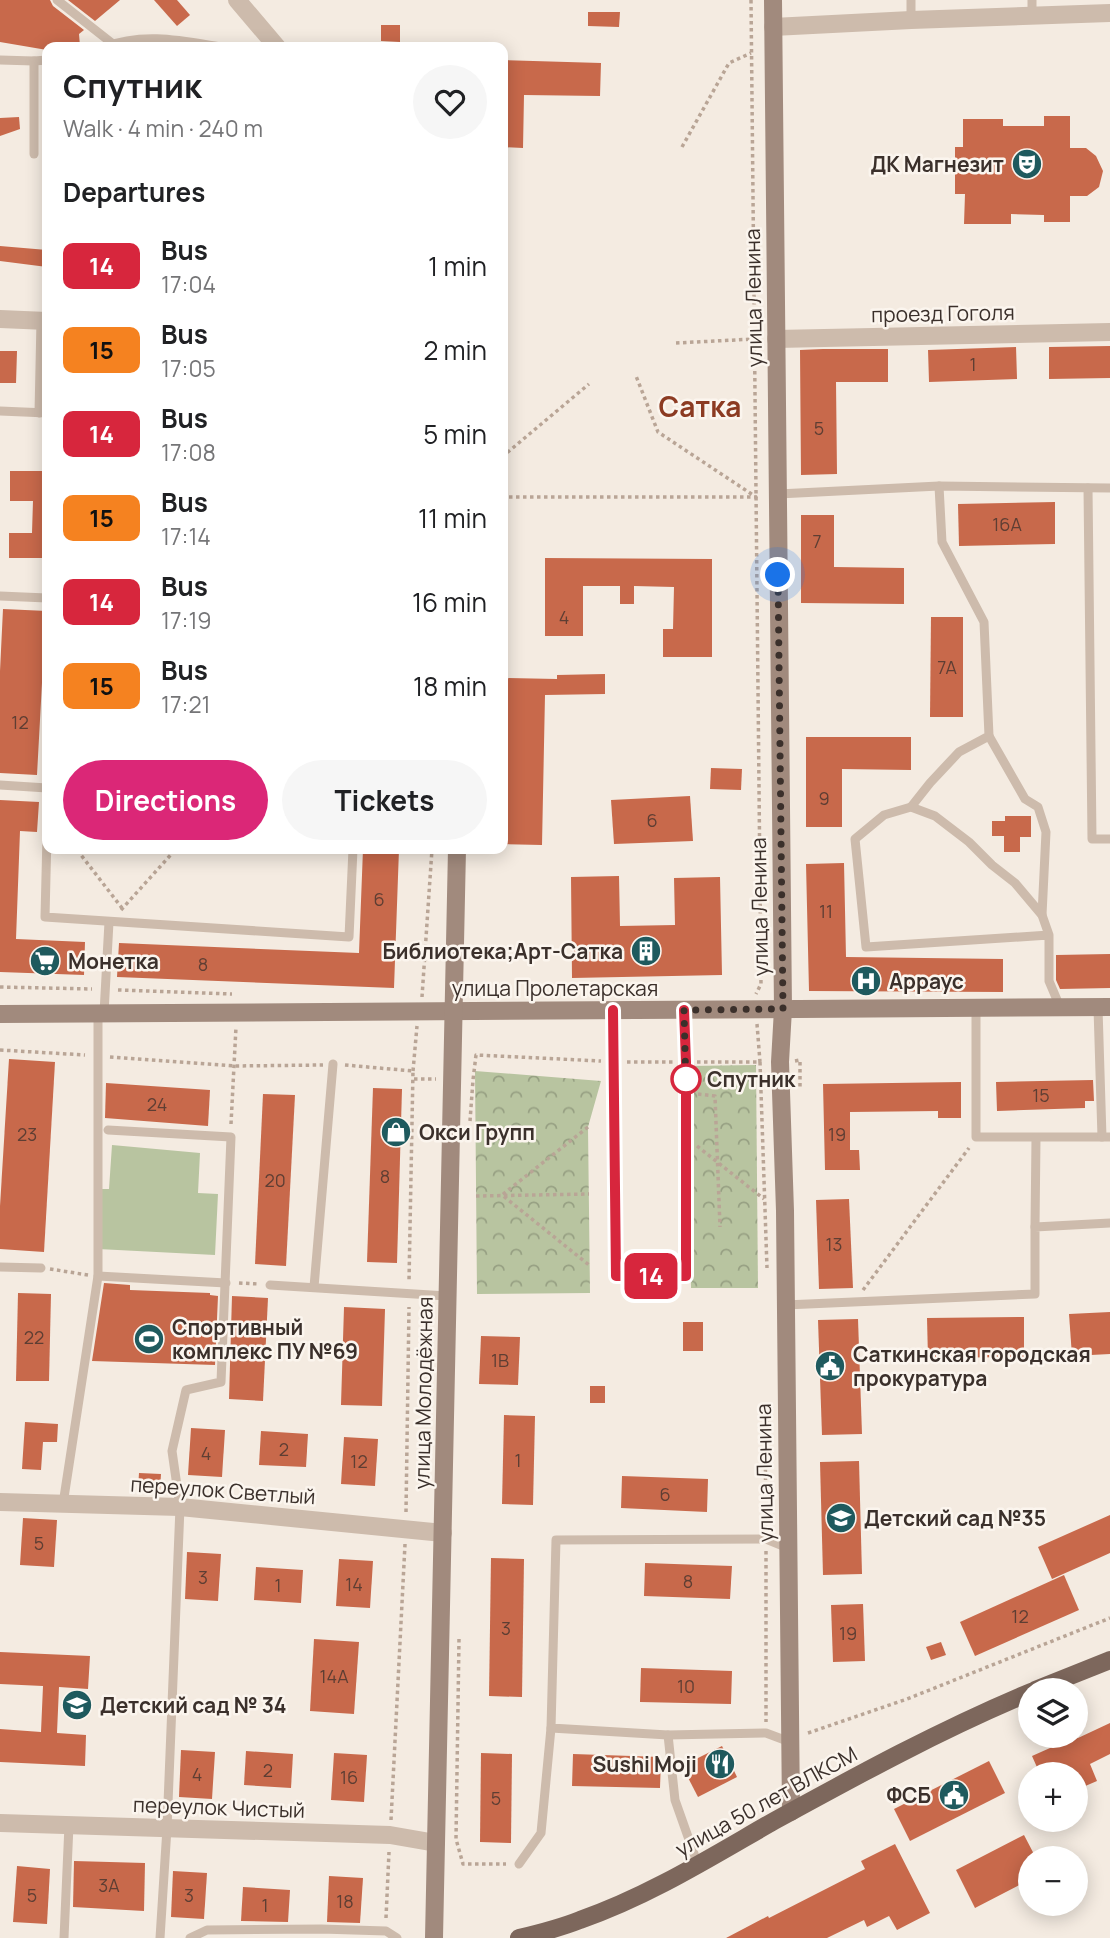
<!DOCTYPE html>
<html lang="en">
<head>
<meta charset="utf-8">
<style>
	body { margin:0; font-family:Manrope,sans-serif; background:#f6f6f6; color:#202124; height:100vh; display:flex; flex-direction:column; font-size:26px; white-space:nowrap }
	* { box-sizing:border-box; margin:0 }
	p { font-size:23px; color:#757577 }
	.icon { flex:none; width:38px; height:38px; fill:none; stroke:currentColor; stroke-width:2; stroke-linecap:round; stroke-linejoin:round }
	.map { position:relative; flex:1; overflow:hidden }
	.panel { position:absolute; left:42px; top:42px; width:466px; height:812px; display:flex; flex-direction:column; background:#fff; border-radius:14px; box-shadow:0 4px 18px #0003 }
	.panel>* { flex:none }
	.badge { padding:0 14px; border-radius:10px; font-size:24px; line-height:46px }
	.buttons { position:absolute; left:1018px; top:1678px; display:grid; gap:14px }
	.buttons a { display:grid; place-items:center; width:70px; height:70px; border-radius:50%; background:#fff; box-shadow:0 4px 18px #0003; font-size:35px }
	.you { position:absolute; width:35px; height:35px; margin:-18px; border:5px solid #fff; border-radius:50%; background:#1a73e8; box-shadow:0 0 0 10px #1a73e833 }
	.map>.badge { position:absolute; translate:-50% -50%; box-shadow:0 0 0 4px #fff }
	h2 { padding:0 21px; font-size:26px; line-height:63px }
	.round { display:grid; place-items:center; flex:none; width:74px; height:74px; border-radius:37px; background:#f6f6f6 }
	.head { display:flex; align-items:center; justify-content:space-between; height:119px; padding:0 21px }
	h1 { font-size:33px; font-weight:700; line-height:52px }
	.button { display:flex; gap:14px; margin-top:auto; padding:14px 21px }
	.button a { flex:1; height:80px; border-radius:42px; background:#db2777; color:#fff; font-size:28px; font-weight:700; line-height:80px; text-align:center }
	.button a+a { background:#f6f6f6; color:#202124 }
	ul { padding:0; list-style:none }
	li { display:flex; align-items:center; gap:21px; height:84px; padding:0 21px }
	li div { flex:1 }
	li b { display:block; font-size:26px }
	li em { font-style:normal }
	li .badge { min-width:77px; font-weight:700; text-align:center }
	.map>svg:first-child { display:block }
	.grass { fill:#b8c4a0 }
	.forest { fill:url(#forest-crowns) }
	.building { fill:#c8694b }
	.lines { fill:none; stroke-linecap:round; stroke-linejoin:round }
	.path { stroke:#b9a596; stroke-width:3.5; stroke-dasharray:3.5 3.5; stroke-linecap:butt }
	.service { stroke:#cdbbac; stroke-width:9 }
	.minor { stroke:#cdbbac; stroke-width:18 }
	.tertiary { stroke:#cdbbac; stroke-width:18 }
	.secondary { stroke:#a18a7d; stroke-width:18 }
	.primary { stroke:#7d675c; stroke-width:18 }
	.line-casing { stroke:#fff; stroke-width:16 }
	.line { stroke:#d7263d; stroke-width:10 }
	.walk { stroke:#3b302b; stroke-width:7; stroke-dasharray:0 12.6 }
	.stop-dot { fill:#fff; stroke:#d7263d; stroke-width:3.5 }
	.labels { text-anchor:middle; dominant-baseline:central; stroke-width:5; stroke-linejoin:round; paint-order:stroke }
	.number-label { font-size:18px; fill:#5e3e33 }
	.poi-label { font-size:21px; font-weight:bold; fill:#3b302b; stroke:#fbf5ee; text-anchor:start }
	.street-label { font-size:21px; fill:#3b302b; stroke:#fbf5ee }
	.stop-label { font-size:21px; font-weight:bold; fill:#3b302b; stroke:#fbf5ee; text-anchor:start }
	.district-label { font-size:28px; font-weight:bold; fill:#8c3b22; stroke:#fbf5ee }
</style>
</head>
<body>
<div class="map">
<svg width="1110" height="1938" viewBox="0 0 1110 1938">
	<defs>
		<pattern id="forest-crowns" width="20" height="18" patternUnits="userSpaceOnUse" patternTransform="scale(1.75)"><rect width="20" height="18" fill="#b8c4a0"/><path d="M2 6a3 3 0 1 1 6 0M12 15a3 3 0 1 1 6 0" fill="none" stroke="#97a083"/></pattern>
	</defs>
	<rect width="100%" height="100%" fill="#f4ebe1"/>
	<path class="grass" d="M112,1145L200,1153L198,1193L218,1194L215,1255L98,1249L101,1189H109Z"/>
	<g class="forest">
		<path d="M756,1065L758,1288H691L689,1066Z"/>
		<path d="M475,1071L601,1081L588,1127L590,1293L477,1294Z"/>
	</g>
	<g class="building">
		<path d="M0,0H50L53,6L84,30L79,34L80,46L47,47V50L0,42Z"/>
		<path d="M68,0H120L95,21Z"/>
		<path d="M154,0H177L190,15L177,26Z"/>
		<path d="M588,12H620L619,27L588,26Z"/>
		<path d="M381,25H400V42L381,41Z"/>
		<path d="M502,60L601,63L600,96L524,95L523,148L502,147Z"/>
		<path d="M1044,116H1070V148H1086L1096,156L1103,171L1099,187L1087,196H1070V222H1044V215L1011,214V224H964L965,194H955V147H963V119H1003V126H1044Z"/>
		<path d="M19,117L20,129L0,136V118Z"/>
		<path d="M0,246L47,250V267L0,261Z"/>
		<path d="M1110,346V378L1049,379V347Z"/>
		<path d="M1016,347L1017,379L929,382L928,350Z"/>
		<path d="M823,349H888V382H836L837,474L801,475L800,350Z"/>
		<path d="M0,351H17L16,383H0Z"/>
		<path d="M10,471H47V558H9V533H32L33,501H10Z"/>
		<path d="M1055,502V544L959,546L958,504Z"/>
		<path d="M801,515H834V567L904,568V604L801,603Z"/>
		<path d="M545,558L712,559V657H663V629H673L674,587L634,586V604H620V586H583V636H545Z"/>
		<path d="M3,609L47,611V646H44L37,775L0,773V671Z"/>
		<path d="M931,617H963V717H930Z"/>
		<path d="M605,674V694L545,695L542,845L502,844V678L557,679V675Z"/>
		<path d="M806,737H911V770L842,769V827H806Z"/>
		<path d="M711,768L742,769L741,790L710,789Z"/>
		<path d="M690,796L693,841L614,844L611,800Z"/>
		<path d="M0,800L39,802L37,832L20,831L16,939L85,942L84,975L0,972Z"/>
		<path d="M1005,816H1031V837H1020V852H1004V836H992V821H1005Z"/>
		<path d="M363,849H399L394,988L117,977L119,943L359,953Z"/>
		<path d="M844,863L846,957L1003,959V992L809,991L806,864Z"/>
		<path d="M619,876L620,926L675,925L674,878L720,877L722,975L572,978L571,877Z"/>
		<path d="M1110,954V988L1060,989L1056,980V955Z"/>
		<path d="M9,1059L55,1062L44,1252L0,1249V1206Z"/>
		<path d="M1093,1080L1094,1101H1085V1108L997,1111L996,1082Z"/>
		<path d="M961,1082V1118H938V1111L850,1112V1150H859L860,1170H825L823,1084Z"/>
		<path d="M106,1083L210,1090L208,1126L105,1118Z"/>
		<path d="M373,1088L402,1089L397,1263L367,1262Z"/>
		<path d="M263,1094L295,1095L286,1266L255,1264Z"/>
		<path d="M849,1199L853,1288L819,1289L816,1200Z"/>
		<path d="M104,1283L130,1285V1290L210,1293V1295L218,1296L215,1365L92,1361Z"/>
		<path d="M18,1293L51,1294L49,1381H16Z"/>
		<path d="M232,1296L268,1298L263,1401L229,1399Z"/>
		<path d="M344,1307L385,1309L382,1406L341,1405Z"/>
		<path d="M1110,1312V1354L1072,1356L1069,1314Z"/>
		<path d="M1024,1317V1357L928,1358L927,1318Z"/>
		<path d="M858,1319L862,1434L822,1435L818,1320Z"/>
		<rect x="683" y="1322" width="20" height="29"/>
		<path d="M481,1336L520,1337L518,1385L479,1384Z"/>
		<rect x="590" y="1386" width="15" height="17"/>
		<path d="M504,1415L535,1416L533,1505L502,1504Z"/>
		<path d="M25,1422L58,1424L57,1442H43L41,1470L22,1469Z"/>
		<path d="M191,1428L225,1430L222,1477L188,1475Z"/>
		<path d="M261,1431L308,1434L306,1467L259,1465Z"/>
		<path d="M344,1437L378,1439L375,1486L341,1484Z"/>
		<path d="M859,1461L862,1574L823,1575L820,1462Z"/>
		<path d="M139,1473L161,1474L160,1491L138,1490Z"/>
		<path d="M622,1476L708,1479L707,1512L621,1508Z"/>
		<path d="M1110,1515V1553L1052,1579L1038,1547Z"/>
		<path d="M23,1518L57,1520L54,1567L20,1565Z"/>
		<path d="M187,1552L221,1554L218,1601L185,1599Z"/>
		<path d="M491,1558L524,1559L522,1697L489,1696Z"/>
		<path d="M339,1559L373,1561L370,1608L336,1606Z"/>
		<path d="M645,1563L732,1566L730,1599L644,1596Z"/>
		<path d="M256,1567L303,1570L301,1603L254,1600Z"/>
		<path d="M1064,1575L1079,1610L975,1656L960,1622Z"/>
		<path d="M863,1604L865,1661L833,1662L831,1605Z"/>
		<path d="M314,1639L359,1642L354,1714L310,1711Z"/>
		<path d="M941,1642L946,1655L931,1660L926,1647Z"/>
		<path d="M0,1652L90,1656L88,1689L59,1687L57,1733L86,1735L85,1766L0,1762V1729L41,1732L43,1686L0,1684Z"/>
		<path d="M641,1668L732,1671L731,1704L640,1702Z"/>
		<path d="M1110,1723V1754L1090,1764L1097,1781L1076,1790V1774H1040L1032,1756L1077,1736L1078,1738Z"/>
		<path d="M722,1746L737,1777L698,1797L682,1766Z"/>
		<path d="M181,1750L215,1752L212,1799L179,1797Z"/>
		<path d="M246,1751L293,1754L291,1788L244,1785Z"/>
		<path d="M334,1753L367,1755L364,1802L331,1800Z"/>
		<path d="M481,1753L512,1754L511,1843L480,1842Z"/>
		<path d="M573,1754L661,1757L660,1788L572,1786Z"/>
		<path d="M989,1761L1005,1793L910,1841L894,1809Z"/>
		<path d="M1024,1835L1036,1858H1031V1879L975,1908L956,1870Z"/>
		<path d="M895,1844L930,1913L897,1930L889,1916L867,1927L864,1920L827,1938H726L768,1916L769,1918L865,1869L861,1861Z"/>
		<path d="M74,1861L145,1863L144,1911L73,1907Z"/>
		<path d="M17,1866L50,1869L47,1924L13,1922Z"/>
		<path d="M173,1871L207,1873L204,1919L171,1917Z"/>
		<path d="M329,1876L363,1878L360,1923L327,1922Z"/>
		<path d="M243,1887L290,1890L288,1922L241,1921Z"/>
	</g>
	<g class="lines">
		<g class="path">
			<path d="M751,0L761,984L756,994"/>
			<path d="M682,147L729,63L751,53"/>
			<path d="M676,343L754,339"/>
			<path d="M502,457L589,384"/>
			<path d="M502,497H756L658,432L636,376"/>
			<path d="M81,849V855L122,908"/>
			<path d="M121,910L176,849"/>
			<path d="M0,987L92,989"/>
			<path d="M118,990L232,994"/>
			<path d="M422,997L432,849"/>
			<path d="M757,1024L760,1062"/>
			<path d="M0,1050L85,1055"/>
			<path d="M110,1057L234,1066L323,1065"/>
			<path d="M795,1061L800,1060V1090"/>
			<path d="M627,1062H675"/>
			<path d="M697,1062H760L767,1268"/>
			<path d="M345,1065L413,1071L409,1281"/>
			<path d="M413,1071L417,1026"/>
			<path d="M414,1079H436"/>
			<path d="M698,1094L715,1096L720,1227"/>
			<path d="M470,1121L473,1080L476,1055L601,1061"/>
			<path d="M231,1124L236,1027"/>
			<path d="M588,1127L502,1195L589,1265"/>
			<path d="M697,1146L764,1199"/>
			<path d="M476,1196L589,1194"/>
			<path d="M50,1269L88,1275"/>
			<path d="M239,1283L259,1284"/>
			<path d="M863,1290L969,1148"/>
			<path d="M406,1512L409,1307"/>
			<path d="M766,1529L765,1429L769,1415"/>
			<path d="M766,1551V1722"/>
			<path d="M459,1639L456,1839L463,1864H506"/>
			<path d="M808,1733L907,1699L1110,1618"/>
			<path d="M391,1820L405,1544"/>
			<path d="M386,1918L389,1852"/>
		</g>
		<g class="service">
			<path d="M57,0L113,44"/>
			<path d="M911,0V20"/>
			<path d="M1032,0V16"/>
			<path d="M105,47C143,32 183,41 221,47"/>
			<path d="M0,60L34,61L47,60"/>
			<path d="M34,61V154"/>
			<path d="M0,411L47,413"/>
			<path d="M39,413L41,320"/>
			<path d="M1088,488L1092,839H1110"/>
			<path d="M778,494L939,486L1110,488"/>
			<path d="M0,596L47,598"/>
			<path d="M989,736L1025,799L1038,807L1046,832L1042,915"/>
			<path d="M0,785L47,788"/>
			<path d="M911,807L930,783L959,752L989,736L984,622L942,542L939,486"/>
			<path d="M47,835L45,917L349,937L353,849"/>
			<path d="M1049,935L866,947L855,839L884,815L911,807L935,816L969,842L992,865L1015,883L1042,915L1049,935V981L1060,1007"/>
			<path d="M976,1008V1137H1102"/>
			<path d="M1098,1008L1102,1137H1110"/>
			<path d="M613,1010L616,1276H686V1062L683,1010"/>
			<path d="M104,1013L109,922"/>
			<path d="M108,1130L231,1137L221,1382L186,1390L172,1451L180,1507L167,1828L160,1938"/>
			<path d="M1035,1227L1036,1138"/>
			<path d="M0,1267L41,1268"/>
			<path d="M98,1276L226,1283"/>
			<path d="M270,1285L447,1296"/>
			<path d="M314,1287L333,1064"/>
			<path d="M785,1305L1035,1294V1227L1110,1223"/>
			<path d="M63,1504L98,1276V1013"/>
			<path d="M788,1548L766,1539L556,1540L551,1728L668,1735L766,1733L790,1742"/>
			<path d="M668,1735L675,1800L698,1865"/>
			<path d="M519,1864L541,1833L551,1728"/>
			<path d="M64,1938L69,1825"/>
			<path d="M190,1938L207,1930L321,1929L386,1931L397,1938"/>
		</g>
		<g class="minor">
			<path d="M773,27L911,20L1110,13"/>
			<path d="M0,319L47,321"/>
			<path d="M776,339L1110,332"/>
			<path d="M0,1502L180,1507L443,1533"/>
			<path d="M0,1823L390,1835L436,1843"/>
		</g>
		<path class="tertiary" d="M237,0L277,47"/>
		<g class="secondary">
			<path d="M773,0L783,1009L780,1062L785,1211L791,1812"/>
			<path d="M0,1014L1110,1007"/>
			<path d="M434,1938L457,849"/>
		</g>
		<g class="primary">
			<path d="M1035,1690L1110,1660"/>
			<path d="M519,1938C540,1933 560,1928 580,1920C649,1896 711,1857 774,1821C858,1775 942,1729 1031,1692"/>
		</g>
	</g>
	<g class="lines">
		<g class="line-casing">
			<path id="line" d="M613,1010L616,1276H686V1062L684,1010"/>
		</g>
		<use href="#line" class="line"/>
		<path class="walk" d="M686,1079V1089L684,1010L783,1009L778,575"/>
	</g>
	<defs>
		<g id="theatre-disc" transform="scale(1.575)"><circle r="9.5" fill="#1f5a5e" stroke="#fbf5ee"/><path d="M-5-5.5Q0-4 5-5.5V0Q5 5 0 6Q-5 5-5 0ZM-3.3-2.5H-1v1.5H-3.3ZM1-2.5H3.3v1.5H1ZM-2.8 1Q0 5.5 2.8 1Z" fill="#fff"/></g>
		<g id="building-disc" transform="scale(1.575)"><circle r="9.5" fill="#1f5a5e" stroke="#fbf5ee"/><path d="M-4-6H4V6H1V3H-1V6H-4ZM-2.5-4.3h1.7v1.8h-1.7ZM.8-4.3h1.7v1.8H.8ZM-2.5-1h1.7V.8h-1.7ZM.8-1h1.7V.8H.8Z" fill="#fff"/></g>
		<g id="supermarket-disc" transform="scale(1.575)"><circle r="9.5" fill="#1f5a5e" stroke="#fbf5ee"/><path d="M-6-5.5h2.5l.6 2H6L4.5 2H-2.5L-4.4-4H-6ZM-1.5 3.2a1.3 1.3 0 1 0 .1 0ZM3 3.2a1.3 1.3 0 1 0 .1 0Z" fill="#fff"/></g>
		<g id="hospital-disc" transform="scale(1.575)"><circle r="9.5" fill="#1f5a5e" stroke="#fbf5ee"/><path d="M-5-5h3v3.5h4V-5h3V5h-3V1.5h-4V5h-3Z" fill="#fff"/></g>
		<g id="shop-disc" transform="scale(1.575)"><circle r="9.5" fill="#1f5a5e" stroke="#fbf5ee"/><path d="M-5-2.5h2.3a2.7 3.5 0 0 1 5.4 0H5L5.5 6h-11ZM-1.5-2.5h3a1.5 2.3 0 0 0-3 0Z" fill="#fff"/></g>
		<g id="stadium-disc" transform="scale(1.575)"><circle r="9.5" fill="#1f5a5e" stroke="#fbf5ee"/><path d="M0-5a6.5 5 0 1 0 0 10a6.5 5 0 1 0 0-10ZM-3.5-1.8h7v3.6h-7Z" fill="#fff"/></g>
		<g id="civic-disc" transform="scale(1.575)"><circle r="9.5" fill="#1f5a5e" stroke="#fbf5ee"/><path d="M-.6-6.5H3V-4.5H.6V-3L4-1V1h2V6H-6V1h2V-1L-.6-3ZM-1.2 2.5V6h2.4V2.5Z" fill="#fff"/></g>
		<g id="school-disc" transform="scale(1.575)"><circle r="9.5" fill="#1f5a5e" stroke="#fbf5ee"/><path d="M0-5L7-2L0 1L-7-2ZM-4 1L0 2.5L4 1V4Q0 6-4 4Z" fill="#fff"/></g>
		<g id="restaurant-disc" transform="scale(1.575)"><circle r="9.5" fill="#1f5a5e" stroke="#fbf5ee"/><path d="M-5-6h1v4h1v-4h1v4h1v-4h1v5L-1.5 .5V6h-2V.5L-5-1ZM5-6V6H3V1.5H1.5Q1.5-4 5-6Z" fill="#fff"/></g>
	</defs>
	<g fill-rule="evenodd">
		<use href="#theatre-disc" x="1027" y="164"/>
		<use href="#building-disc" x="646" y="951"/>
		<use href="#supermarket-disc" x="45" y="961"/>
		<use href="#hospital-disc" x="866" y="981"/>
		<use href="#shop-disc" x="396" y="1132"/>
		<use href="#stadium-disc" x="149" y="1339"/>
		<use href="#civic-disc" x="830" y="1366"/>
		<use href="#school-disc" x="841" y="1518"/>
		<use href="#school-disc" x="77" y="1705"/>
		<use href="#restaurant-disc" x="720" y="1764"/>
		<use href="#civic-disc" x="954" y="1795"/>
	</g>
	<circle class="stop-dot" cx="686" cy="1079" r="14"/>
	<g class="labels">
		<g class="number-label">
			<text x="973" y="364">1</text>
			<text x="819" y="428">5</text>
			<text x="1007" y="524">16А</text>
			<text x="817" y="541">7</text>
			<text x="564" y="617">4</text>
			<text x="947" y="667">7А</text>
			<text x="20" y="722">12</text>
			<text x="824" y="798">9</text>
			<text x="652" y="820">6</text>
			<text x="379" y="899">6</text>
			<text x="826" y="911">11</text>
			<text x="203" y="964">8</text>
			<text x="1041" y="1095">15</text>
			<text x="157" y="1104">24</text>
			<text x="27" y="1134">23</text>
			<text x="837" y="1134">19</text>
			<text x="385" y="1176">8</text>
			<text x="275" y="1180">20</text>
			<text x="834" y="1244">13</text>
			<text x="34" y="1337">22</text>
			<text x="500" y="1360">1В</text>
			<text x="284" y="1449">2</text>
			<text x="206" y="1453">4</text>
			<text x="518" y="1460">1</text>
			<text x="359" y="1461">12</text>
			<text x="665" y="1494">6</text>
			<text x="39" y="1543">5</text>
			<text x="203" y="1577">3</text>
			<text x="688" y="1581">8</text>
			<text x="354" y="1584">14</text>
			<text x="278" y="1585">1</text>
			<text x="1020" y="1616">12</text>
			<text x="506" y="1628">3</text>
			<text x="848" y="1633">19</text>
			<text x="334" y="1676">14А</text>
			<text x="686" y="1686">10</text>
			<text x="268" y="1770">2</text>
			<text x="197" y="1774">4</text>
			<text x="349" y="1777">16</text>
			<text x="496" y="1798">5</text>
			<text x="109" y="1885">3А</text>
			<text x="32" y="1895">5</text>
			<text x="189" y="1895">3</text>
			<text x="345" y="1901">18</text>
			<text x="265" y="1905">1</text>
		</g>
		<g class="poi-label">
			<text x="1004" y="164" text-anchor="end">ДК Магнезит</text>
			<text x="623" y="951" text-anchor="end">Библиотека;Арт-Сатка</text>
			<text x="68" y="961">Монетка</text>
			<text x="889" y="981">Арраус</text>
			<text x="419" y="1132">Окси Групп</text>
			<text x="172" y="1327">Спортивный<tspan x="172" dy="24">комплекс ПУ №69</tspan></text>
			<text x="853" y="1354">Саткинская городская<tspan x="853" dy="24">прокуратура</tspan></text>
			<text x="864" y="1518">Детский сад №35</text>
			<text x="100" y="1705">Детский сад № 34</text>
			<text x="697" y="1764" text-anchor="end">Sushi Moji</text>
			<text x="931" y="1795" text-anchor="end">ФСБ</text>
		</g>
		<g class="street-label">
			<text transform="translate(753 298) rotate(-91)">улица Ленина</text>
			<text transform="translate(943 313) rotate(-1)">проезд Гоголя</text>
			<text transform="translate(759 907) rotate(-91)">улица Ленина</text>
			<text x="555" y="988">улица Пролетарская</text>
			<text transform="translate(423 1393) rotate(-89)">улица Молодёжная</text>
			<text transform="translate(764 1473) rotate(-91)">улица Ленина</text>
			<text transform="translate(223 1490) rotate(4)">переулок Светлый</text>
			<text transform="translate(766 1801) rotate(-29)">улица 50 лет ВЛКСМ</text>
			<text transform="translate(219 1807) rotate(2)">переулок Чистый</text>
		</g>
		<g class="stop-label">
			<text x="707" y="1079">Спутник</text>
		</g>
		<g class="district-label">
			<text x="700" y="406">Сатка</text>
		</g>
	</g>
</svg>
<div class="buttons">
<a><svg class="icon" aria-label="layers" viewBox="0 0 24 24"><path d="M12 4l9 5-9 5-9-5zM3 14l9 5 9-5"/></svg></a>
<a>+</a>
<a>−</a>
</div>
<div class="you" style="left:778px;top:575px"></div>
<b class="badge" style="left:651px;top:1276px;background:#d7263d;color:#fff">14</b>
<section class="panel">
<div class="head"><div><h1>Спутник</h1><p>Walk · 4 min · 240 m</p></div><a class="round"><svg class="icon" aria-label="heart" viewBox="0 0 24 24"><path d="M12 20l-8-8c-3-5 5-10 8-4 3-6 11-1 8 4z"/></svg></a></div>
<h2>Departures</h2>
<ul>
<li><span class="badge" style="background:#d7263d;color:#fff">14</span><div><b>Bus</b><p>17:04</p></div><em>1 min</em></li>
<li><span class="badge" style="background:#f58220;color:#111">15</span><div><b>Bus</b><p>17:05</p></div><em>2 min</em></li>
<li><span class="badge" style="background:#d7263d;color:#fff">14</span><div><b>Bus</b><p>17:08</p></div><em>5 min</em></li>
<li><span class="badge" style="background:#f58220;color:#111">15</span><div><b>Bus</b><p>17:14</p></div><em>11 min</em></li>
<li><span class="badge" style="background:#d7263d;color:#fff">14</span><div><b>Bus</b><p>17:19</p></div><em>16 min</em></li>
<li><span class="badge" style="background:#f58220;color:#111">15</span><div><b>Bus</b><p>17:21</p></div><em>18 min</em></li>
</ul>
<div class="button"><a>Directions</a><a>Tickets</a></div>
</section>
</div>
</body>
</html>
